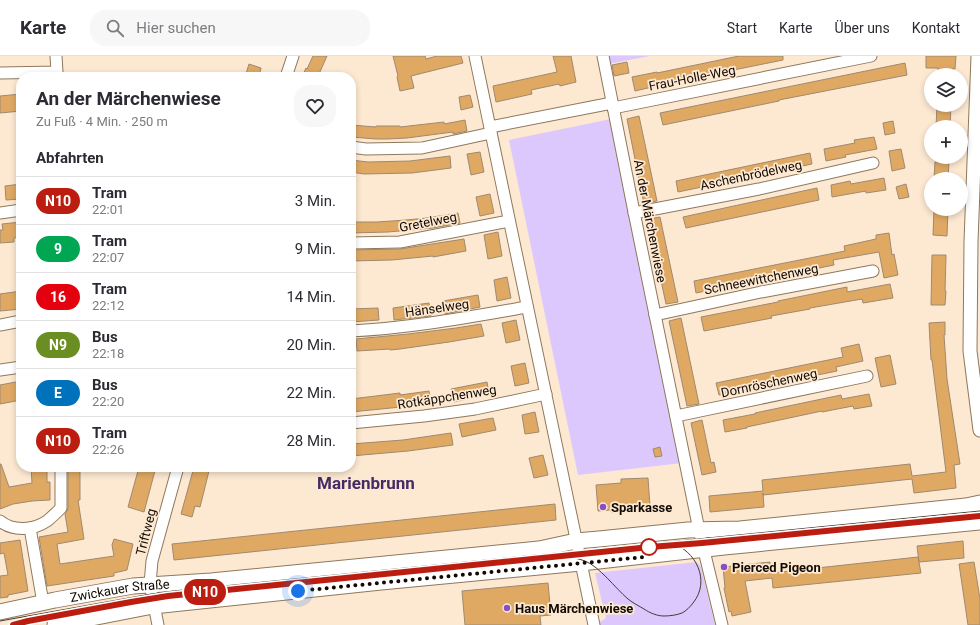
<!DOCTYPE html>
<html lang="de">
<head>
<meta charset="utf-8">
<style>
	body { margin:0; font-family:Roboto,sans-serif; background:#f7f7f7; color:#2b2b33; height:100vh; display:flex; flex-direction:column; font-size:15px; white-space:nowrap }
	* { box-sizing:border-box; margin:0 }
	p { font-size:13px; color:#7c7c81 }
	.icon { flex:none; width:22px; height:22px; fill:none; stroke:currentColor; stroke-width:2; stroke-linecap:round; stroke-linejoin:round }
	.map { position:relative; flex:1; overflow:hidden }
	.panel { position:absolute; left:16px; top:16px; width:340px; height:400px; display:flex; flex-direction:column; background:#fff; border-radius:16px; box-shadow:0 2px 6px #0003 }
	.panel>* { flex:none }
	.badge { padding:0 8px; border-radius:13px; font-size:14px; line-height:26px }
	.controls { position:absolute; left:924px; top:12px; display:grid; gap:8px }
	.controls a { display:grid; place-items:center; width:44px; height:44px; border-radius:50%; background:#fff; box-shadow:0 2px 6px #0003; font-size:20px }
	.you { position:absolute; width:20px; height:20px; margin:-10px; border:3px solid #fff; border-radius:50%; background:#1a73e8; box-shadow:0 0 0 6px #1a73e833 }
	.map>.badge { position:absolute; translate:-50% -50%; box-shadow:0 0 0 2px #fff }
	h2 { padding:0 20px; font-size:15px; line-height:36px }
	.round { display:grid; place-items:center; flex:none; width:42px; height:42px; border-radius:16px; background:#f7f7f7 }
	.headline { display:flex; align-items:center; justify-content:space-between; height:68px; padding:0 20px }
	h1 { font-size:19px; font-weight:700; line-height:30px }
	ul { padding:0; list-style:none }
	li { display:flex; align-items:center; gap:12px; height:48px; padding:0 20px; border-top:1px solid #e1e1e2 }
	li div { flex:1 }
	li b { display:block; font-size:15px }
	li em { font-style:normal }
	li .badge { min-width:44px; font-weight:700; text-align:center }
	header { display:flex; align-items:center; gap:24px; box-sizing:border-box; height:56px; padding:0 20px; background:#fff; border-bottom:1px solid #e1e1e2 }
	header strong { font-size:19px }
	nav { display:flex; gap:22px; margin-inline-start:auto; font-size:14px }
	.search { width:280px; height:36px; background:#f7f7f7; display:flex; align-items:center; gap:10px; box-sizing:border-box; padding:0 14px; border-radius:16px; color:#7c7c81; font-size:15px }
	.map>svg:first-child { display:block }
	.green { fill:#dcc8fc }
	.building { fill:#dfa964; stroke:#a0896e }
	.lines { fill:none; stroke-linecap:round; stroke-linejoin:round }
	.minor-casing { stroke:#8e785d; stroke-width:13 }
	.tertiary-casing { stroke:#8e785d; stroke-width:15 }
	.secondary-casing { stroke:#8e785d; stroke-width:17 }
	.minor { stroke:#fff; stroke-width:11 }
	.tertiary { stroke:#fff; stroke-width:13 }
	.secondary { stroke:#fff; stroke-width:15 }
	.tram { stroke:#473c31; stroke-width:1 }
	.line-casing { stroke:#fff; stroke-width:9 }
	.line { stroke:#bb1e10; stroke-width:6 }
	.walk { stroke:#120a02; stroke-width:4; stroke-dasharray:0 7.2 }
	.poi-dot { fill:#874fc6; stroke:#fde9d2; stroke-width:1.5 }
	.stop-dot { fill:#fff; stroke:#bb1e10; stroke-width:2 }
	.labels { text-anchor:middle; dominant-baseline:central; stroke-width:3.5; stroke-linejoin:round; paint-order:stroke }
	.street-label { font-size:13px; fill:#120a02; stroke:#fde9d2 }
	.poi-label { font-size:13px; font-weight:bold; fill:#120a02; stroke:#fde9d2; text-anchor:start }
	.district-label { font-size:17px; font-weight:bold; fill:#452b65; stroke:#fde9d2 }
</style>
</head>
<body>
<header>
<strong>Karte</strong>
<div class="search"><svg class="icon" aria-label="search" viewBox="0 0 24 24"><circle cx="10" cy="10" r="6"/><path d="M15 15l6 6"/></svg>Hier suchen</div>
<nav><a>Start</a><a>Karte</a><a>Über uns</a><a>Kontakt</a></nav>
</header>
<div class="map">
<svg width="980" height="569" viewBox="0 0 980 569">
	<rect width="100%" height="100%" fill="#fde9d2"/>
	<g class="green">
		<path d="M606,0H650L608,8Z"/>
		<path d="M611,63L682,407L578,419L509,84Z"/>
		<path d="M697,506L701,511L715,569H600V566L606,562L595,517Z"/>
	</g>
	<g class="building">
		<path d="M313,0H327L319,18L326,21H302L306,12L307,13Z"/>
		<path d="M393,0H425L426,3L437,0H461L463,7L411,20L414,32L400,35L397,21L398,20Z"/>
		<path d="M553,0H571L576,26L560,30L559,28L531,34L532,38L496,46L493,30L557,16Z"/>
		<path d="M739,0H783V4L704,20V19L635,35L632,21L657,16V17Z"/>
		<path d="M926,0H956L955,13H952V19H938V12H926Z"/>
		<path d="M627,6L629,17L614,20L612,9Z"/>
		<path d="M905,7L907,19L779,44V45L663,69L660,57Z"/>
		<path d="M249,8L261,12L259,21H245Z"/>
		<path d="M21,38V55L0,57V40Z"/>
		<path d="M470,39L473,51L461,54L459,41Z"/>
		<path d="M937,49H951L950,71H936Z"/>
		<path d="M639,60L657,145L644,148L627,63Z"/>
		<path d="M465,64L467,75L453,78V76L407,82L388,83H376L351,81V69L376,71V70H400V71L444,66V68Z"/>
		<path d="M893,65L895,77L885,79L883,67Z"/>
		<path d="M874,81L877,93L845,99L846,101L826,105L824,93L855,87L854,84Z"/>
		<path d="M901,93L905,112L892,115L889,95Z"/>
		<path d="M480,96L484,116L471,119L467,98Z"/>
		<path d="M810,97L812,108L678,136L676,125Z"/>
		<path d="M450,100L451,112L412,117L364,118L351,116V104L368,106L410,105Z"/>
		<path d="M935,106H949L948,123H934Z"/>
		<path d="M884,122L886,134L866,137V135L832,141L831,129L850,125L851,128Z"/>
		<path d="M21,128V143L6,144L5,130Z"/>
		<path d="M906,128L909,141L899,143L896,131Z"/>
		<path d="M817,132L819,144L686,172L683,161Z"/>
		<path d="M490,138L494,157L480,160L476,141Z"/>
		<path d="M934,153H948L947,180L933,179Z"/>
		<path d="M458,157L460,167L444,170L433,172L388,176L351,177V166H377L406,164L427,162Z"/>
		<path d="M660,161L678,246L666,248L648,163Z"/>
		<path d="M21,166V181L14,182V186L0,187V174H3L2,168Z"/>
		<path d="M498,176L502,200L488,203L484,179Z"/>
		<path d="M889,177L892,199L894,198L898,219L884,222L879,196L833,204L834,209L696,237L694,225L845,195L844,190L876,183V179Z"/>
		<path d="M464,183L466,195L433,201V200L392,204L351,205V194L400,193Z"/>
		<path d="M932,199H946L945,235H946L945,249H931Z"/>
		<path d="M507,221L511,242L497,245L494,224Z"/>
		<path d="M890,228L893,242L863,247L862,243L810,252V253L771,260L772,262L704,275L701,261L778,246V245L847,231V236Z"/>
		<path d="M21,235V253L0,255V238Z"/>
		<path d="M478,239L480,251L445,258L443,245Z"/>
		<path d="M429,247L431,260L394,264L393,252Z"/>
		<path d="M378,252L379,264L351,266V253Z"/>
		<path d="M681,262L699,348L687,350L669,265Z"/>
		<path d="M516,264L520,284L506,287L502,267Z"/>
		<path d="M945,266V279H944L947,323L960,408L954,409L956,432L914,437L912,423L763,439V437L764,451L710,456L709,440L763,435L762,424L910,408L912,420L946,416L932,304H931L929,267Z"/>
		<path d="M481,268L484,280L449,286L400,293L390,294V293L357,295L356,283L408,278L456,272Z"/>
		<path d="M859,288L863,305L836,311L837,315L719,339L716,327L843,301L841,292Z"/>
		<path d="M890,299L896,328L881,331L875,302Z"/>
		<path d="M525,307L529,327L515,330L511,310Z"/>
		<path d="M21,325V344L0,348V329Z"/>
		<path d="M487,326L489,338L454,346L451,333Z"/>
		<path d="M429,335L431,348L351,356V343L400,337V339Z"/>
		<path d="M869,338L872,350L854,353L853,350L822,356V355L747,371V372L725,376L723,364L755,358V357L841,339L842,343Z"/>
		<path d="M535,356L539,376L525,378L522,359Z"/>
		<path d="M493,362L496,374L462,381L459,368Z"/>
		<path d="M702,364L711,407L714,406L716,416L702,419L691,367Z"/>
		<path d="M451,377L453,389L408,395L351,400V388L403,384Z"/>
		<path d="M660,391L662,400L655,401L653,393Z"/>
		<path d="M543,399L548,419L534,422L529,402Z"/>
		<path d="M0,408H1L9,431L32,427L31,411H47V426H50V444L32,445L13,448L0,453Z"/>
		<path d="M68,411H80V444H78L84,483L57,488L60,508L114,500L112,489L114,483L133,488L127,514L114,517V520L47,530L39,481L68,476L65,458L67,455L68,452Z"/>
		<path d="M139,411H156L144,456L128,451Z"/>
		<path d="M194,411H210L200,451L195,450L192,461L181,458Z"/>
		<path d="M648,422L650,450L635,451L628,455L626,452L617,453L612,457L610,454L598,455L596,429L621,427V423Z"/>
		<path d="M555,448L556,464L174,504L172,488Z"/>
		<path d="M20,484L28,535L8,539V541L0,542V520L8,519L4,497L0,498V487Z"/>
		<path d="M963,485L964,502L919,506L917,490Z"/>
		<path d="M918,501L921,517L773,532L772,522L745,525L751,556L732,560L731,555L729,556L724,532H725L723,511L770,506L771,517Z"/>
		<path d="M974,506L980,543V569H968L959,508Z"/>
		<path d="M548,527L551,559L540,560L541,569H465L462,535Z"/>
	</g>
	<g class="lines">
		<g class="minor-casing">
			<g id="minor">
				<path d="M475,0L594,569"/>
				<path d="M603,0L633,151L699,474L722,569"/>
				<path d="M0,17L57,16L56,0"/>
				<path d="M286,21L293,0"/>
				<path d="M613,52L871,0"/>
				<path d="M490,71L612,47"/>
				<path d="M351,91L366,93L422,92L491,77"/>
				<path d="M0,157L21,154"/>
				<path d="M634,157L759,133L873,107"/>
				<path d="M351,187L400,186L509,165"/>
				<path d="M655,259L761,236L873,215"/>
				<path d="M0,269L21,265"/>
				<path d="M351,275C411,272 469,261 527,251"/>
				<path d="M0,314L21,311"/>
				<path d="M676,360L867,320"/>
				<path d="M351,367L424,360L475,353L546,338"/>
				<path d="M0,465C13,476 34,474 47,465C52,461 57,456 61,452V411"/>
				<path d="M30,472L43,547"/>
				<path d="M158,569L150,528L152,505L178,411"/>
			</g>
		</g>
		<g class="tertiary-casing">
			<path id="tertiary" d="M978,0L971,186L970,295L980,374"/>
		</g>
		<g class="secondary-casing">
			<g id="secondary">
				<path id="s1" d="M0,556L55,544L133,530L211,525L539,493L576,485L599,483L688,474L740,473L966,450L980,447"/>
				<path d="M55,569L153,550L381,526L581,507L724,491L980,466"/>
			</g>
		</g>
		<use href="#minor" class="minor"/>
		<use href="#tertiary" class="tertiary"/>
		<use href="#secondary" class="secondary"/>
		<g class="tram">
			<path d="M561,500C569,501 577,502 585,505C600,511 615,532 628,543C633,547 639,550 644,553C650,557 657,560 664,560C670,560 677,559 682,557C686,555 690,551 693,547C711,525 696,494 671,487"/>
			<path d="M0,565L151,538L173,535L980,455"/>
		</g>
	</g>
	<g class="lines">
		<g class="line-casing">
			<path id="line" d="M13,569L28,565L131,546L168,540L650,491L702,487L980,460"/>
		</g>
		<use href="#line" class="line"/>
		<path class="walk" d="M298,535L644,501L649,491"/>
	</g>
	<g class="poi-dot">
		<circle cx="603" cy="451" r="4"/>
		<circle cx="724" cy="511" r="4"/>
		<circle cx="507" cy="552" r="4"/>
	</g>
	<circle class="stop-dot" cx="649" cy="491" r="8"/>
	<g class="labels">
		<g class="street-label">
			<text transform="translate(692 22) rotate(-11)">Frau-Holle-Weg</text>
			<text transform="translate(751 119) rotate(-12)">Aschenbrödelweg</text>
			<text transform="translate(650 165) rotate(79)">An der Märchenwiese</text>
			<text transform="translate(428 166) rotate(-11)">Gretelweg</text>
			<text transform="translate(761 223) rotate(-11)">Schneewittchenweg</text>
			<text transform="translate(437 252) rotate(-8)">Hänselweg</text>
			<text transform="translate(769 327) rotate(-12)">Dornröschenweg</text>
			<text transform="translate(447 341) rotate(-9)">Rotkäppchenweg</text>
			<text transform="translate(146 476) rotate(-76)">Triftweg</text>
			<text stroke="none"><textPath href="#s1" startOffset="122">Zwickauer Straße</textPath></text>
		</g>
		<g class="poi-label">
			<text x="611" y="451">Sparkasse</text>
			<text x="732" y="511">Pierced Pigeon</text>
			<text x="515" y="552">Haus Märchenwiese</text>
		</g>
		<g class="district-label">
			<text x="366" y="427">Marienbrunn</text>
		</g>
	</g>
</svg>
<div class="controls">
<a><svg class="icon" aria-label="layers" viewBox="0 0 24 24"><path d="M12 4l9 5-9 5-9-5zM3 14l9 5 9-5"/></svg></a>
<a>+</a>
<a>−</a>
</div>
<div class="you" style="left:298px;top:535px"></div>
<b class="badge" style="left:205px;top:536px;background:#bb1e10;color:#fff">N10</b>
<section class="panel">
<div class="headline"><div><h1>An der Märchenwiese</h1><p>Zu Fuß · 4 Min. · 250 m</p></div><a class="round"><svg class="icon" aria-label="heart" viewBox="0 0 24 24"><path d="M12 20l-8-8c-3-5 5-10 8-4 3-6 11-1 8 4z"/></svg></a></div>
<h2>Abfahrten</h2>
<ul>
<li><span class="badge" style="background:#bb1e10;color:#fff">N10</span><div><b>Tram</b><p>22:01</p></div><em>3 Min.</em></li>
<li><span class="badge" style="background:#00a651;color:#fff">9</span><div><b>Tram</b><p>22:07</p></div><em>9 Min.</em></li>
<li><span class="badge" style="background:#e3000f;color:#fff">16</span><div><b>Tram</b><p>22:12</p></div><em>14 Min.</em></li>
<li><span class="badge" style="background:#6b8e23;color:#fff">N9</span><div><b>Bus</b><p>22:18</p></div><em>20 Min.</em></li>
<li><span class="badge" style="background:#0072bc;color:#fff">E</span><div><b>Bus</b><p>22:20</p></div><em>22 Min.</em></li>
<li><span class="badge" style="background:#bb1e10;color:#fff">N10</span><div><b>Tram</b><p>22:26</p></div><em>28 Min.</em></li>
</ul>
</section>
</div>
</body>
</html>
